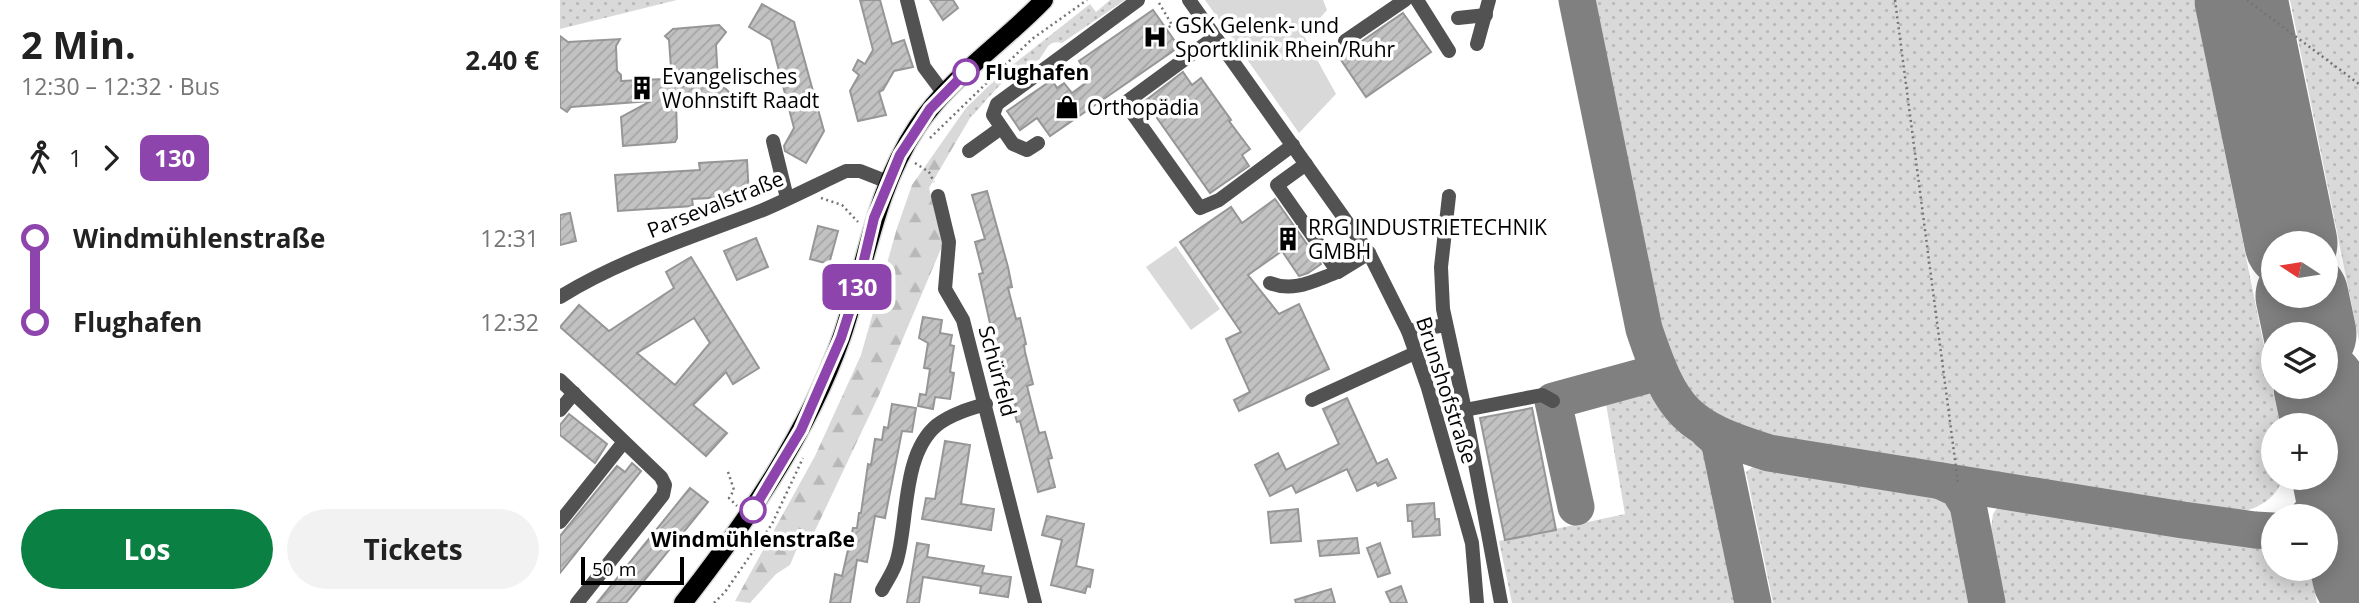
<!DOCTYPE html>
<html lang="de">
<head>
<meta charset="utf-8">
<style>
	body { margin:0; font-family:"Open Sans",sans-serif; background:#f2f2f2; color:#222; height:100vh; display:flex; flex-direction:column; font-size:26px; white-space:nowrap }
	* { box-sizing:border-box; margin:0 }
	p { font-size:23px; color:#767676 }
	.icon { flex:none; width:38px; height:38px; fill:none; stroke:currentColor; stroke-width:2; stroke-linecap:round; stroke-linejoin:round }
	.map { position:relative; flex:1; overflow:hidden }
	.side { display:flex; flex-direction:column; background:#fff; width:560px }
	.side>* { flex:none }
	.badge { padding:0 14px; border-radius:10px; font-size:24px; line-height:46px }
	.needle { width:46px; rotate:282deg }
	.buttons { position:absolute; left:1701px; top:231px; display:grid; gap:14px }
	.buttons a { display:grid; place-items:center; width:77px; height:77px; border-radius:50%; background:#fff; box-shadow:0 4px 18px #0003; font-size:35px }
	.scale { position:absolute; left:21px; bottom:18px; width:103px; box-sizing:border-box; padding-left:7px; border:4px solid #000; border-top:0; font-size:19px; line-height:24px; white-space:nowrap; color:#000; -webkit-text-stroke:5px #fff; paint-order:stroke }
	.map>.badge { position:absolute; translate:-50% -50%; box-shadow:0 0 0 4px #fff }
	.legs { display:flex; align-items:center; gap:10px; height:77px; padding:0 21px; font-size:23px }
	.legs p { margin-inline-start:auto }
	.overview { display:flex; align-items:center; justify-content:space-between; height:119px; padding:0 21px }
	h1 { font-size:38px; font-weight:700; line-height:52px }
	.action { display:flex; gap:14px; margin-top:auto; padding:14px 21px }
	.action a { flex:1; height:80px; border-radius:42px; background:#0b8043; color:#fff; font-size:28px; font-weight:700; line-height:80px; text-align:center }
	.action a+a { background:#f2f2f2; color:#222 }
	ul { padding:0 21px; list-style:none }
	li { display:flex; align-items:center; gap:24px; height:84px; font-size:26px }
	li i { display:grid; place-items:center; width:10px; height:100%; margin:0 9px; background:currentColor }
	li i::after { content:''; width:18px; height:18px; margin:-9px; border:5px solid; border-radius:50%; background:#fff }
	li p { margin-inline-start:auto }
	li:first-child i { background:linear-gradient(#0000 50%,currentColor 0) }
	li:last-child i { background:linear-gradient(currentColor 50%,#0000 0) }
	main { display:flex; flex:1; min-height:0 }
	.map>svg:first-child { display:block }
	.grass { fill:url(#grass-dots) }
	.forest { fill:url(#forest-firs) }
	.green { fill:#d9d9d9 }
	.lines { fill:none; stroke-linecap:round; stroke-linejoin:round }
	.taxiway { stroke:#808080; stroke-width:37 }
	.runway { stroke:#808080; stroke-width:93 }
	.building { fill:url(#building-hatch); stroke:#969696; stroke-width:2; fill-rule:evenodd }
	.major-casing { stroke:#dbdbdb; stroke-width:21 }
	.path { stroke:#747474; stroke-width:2.5; stroke-dasharray:2 3.5; stroke-linecap:butt }
	.minor { stroke:#525252; stroke-width:14 }
	.major { stroke:#000; stroke-width:18 }
	.line-1-casing { stroke:#fff; stroke-width:16 }
	.line-1 { stroke:#8e44ad; stroke-width:10 }
	.stop-1-dot { fill:#fff; stroke:#8e44ad; stroke-width:3.5 }
	.labels { text-anchor:middle; dominant-baseline:central; stroke-width:7; stroke-linejoin:round; paint-order:stroke }
	.poi-label { font-size:21px; fill:#000; stroke:#fff; text-anchor:start }
	.stop-label { font-size:21px; font-weight:bold; fill:#000; stroke:#fff; text-anchor:start }
	.street-label { font-size:21px; fill:#000; stroke:#fff }
</style>
</head>
<body>
<main>
<section class="side">
<div class="overview"><div><h1>2 Min.</h1><p>12:30 – 12:32 · Bus</p></div><b>2.40 €</b></div>
<div class="legs"><svg class="icon" aria-label="walk" viewBox="0 0 24 24"><circle cx="13" cy="4" r="2"/><path d="M13 8l-2 6 4 7M11 14l-3 7M7 12l3-4h3l4 4"/></svg>1<svg class="icon" aria-label="forward" viewBox="0 0 24 24"><path d="M9 5l7 7-7 7"/></svg><b class="badge" style="background:#8e44ad;color:#fff">130</b></div>
<ul>
<li><i style="color:#8e44ad"></i><b>Windmühlenstraße</b><p>12:31</p></li>
<li><i style="color:#8e44ad"></i><b>Flughafen</b><p>12:32</p></li>
</ul>
<div class="action"><a>Los</a><a>Tickets</a></div>
</section>
<div class="map">
<svg width="1799" height="603" viewBox="0 0 1799 603">
	<defs>
		<pattern id="grass-dots" width="8" height="8" patternUnits="userSpaceOnUse" patternTransform="scale(1.75)"><rect width="8" height="8" fill="#d9d9d9"/><path d="M2 2h.1M6 6h.1" fill="none" stroke="#b8b8b8" stroke-width="1.8" stroke-linecap="round"/></pattern>
		<pattern id="forest-firs" width="22" height="20" patternUnits="userSpaceOnUse" patternTransform="scale(1.75)"><rect width="22" height="20" fill="#d9d9d9"/><path d="M5 1l3.5 6h-7zM16 11l3.5 6h-7z" fill="#b8b8b8"/></pattern>
		<pattern id="building-hatch" width="6" height="6" patternUnits="userSpaceOnUse" patternTransform="scale(1.75)"><rect width="6" height="6" fill="#c2c2c2"/><path d="M-1 1l2-2M0 6l6-6M5 7l2-2" fill="none" stroke="#a5a5a5"/></pattern>
	</defs>
	<rect width="100%" height="100%" fill="#fff"/>
	<g class="grass">
		<path d="M0,0H117L0,29Z"/>
		<path d="M550,0H565L502,43C486,39 487,53 478,60C469,66 458,71 449,77C435,88 423,105 410,118L406,108L441,74L530,4L536,12Z"/>
		<path d="M1031,0H1634L1720,425H1713V478H1723C1715,502 1693,511 1670,514L1223,438C1201,432 1159,423 1142,408C1120,390 1107,353 1097,328Z"/>
		<path d="M1730,0H1799V341Z"/>
		<path d="M1088,393L1101,399L1149,456L1179,603H952L939,541L1065,514L1046,404Z"/>
		<path d="M1197,464L1376,493L1396,516L1413,603H1213L1186,472Z"/>
		<path d="M1440,504L1713,547V569H1750L1757,603H1443L1430,536L1433,514Z"/>
	</g>
	<path class="forest" d="M406,108L410,118L369,188L383,244L319,395L252,537L243,534L230,565L216,574L190,603L175,601L255,456L301,355L337,228L352,185Z"/>
	<g class="green">
		<path d="M645,0H763L767,10L744,36L776,94L739,133Z"/>
		<path d="M616,246L660,309L631,330L586,267Z"/>
	</g>
	<g class="lines">
		<g class="taxiway">
			<path d="M1017,0L1084,329C1112,412 1125,427 1209,453L1623,520L1695,530L1713,531"/>
			<path d="M1148,431L1156,438L1160,445L1193,603"/>
			<path d="M1381,481L1398,489L1408,505L1427,603"/>
			<path d="M1016,507L993,401L1099,372"/>
			<path d="M1748,516C1769,497 1775,474 1772,446"/>
			<path d="M1766,541L1788,556L1799,579"/>
		</g>
		<g class="runway">
			<path d="M1681,0L1731,243"/>
			<path d="M1742,296L1750,334"/>
			<path d="M1760,387L1799,578"/>
		</g>
	</g>
	<g class="building">
		<path d="M300,0H320L332,44L344,40L353,67L334,71L323,90L319,92L326,115L298,121L290,91L299,75L293,70L298,60L305,64L313,50Z"/>
		<path d="M370,0H393L398,8L383,20Z"/>
		<path d="M202,4L234,22L264,131L246,163L225,151L224,146L234,128L211,40L189,27Z"/>
		<path d="M593,10L619,47L490,136L477,118L460,130L447,111L492,80L497,88L504,83L512,93L531,79L519,61Z"/>
		<path d="M843,13L871,52L806,97L779,57Z"/>
		<path d="M159,25L166,32L156,45L158,82L176,98L116,101L117,138L115,142L63,146L61,117L91,101L11,107L7,112L0,107V36L8,42L60,39L56,46L57,71L61,75V81L104,79L111,68L109,40L105,36L113,29Z"/>
		<path d="M623,72L632,85L641,78L671,120L669,121L690,149L682,155L689,166L650,193L585,101Z"/>
		<path d="M187,160L189,196L132,199L133,206L58,211L55,175L140,170L139,163Z"/>
		<path d="M427,191L448,267L452,287L448,288L456,319L460,318L466,344L464,345L465,352L473,384L467,386L479,433L485,432L492,458L488,459L495,487L478,492L460,421L457,422L452,405L456,404L447,388L442,364H439L419,274L423,273L415,242L425,239L412,195Z"/>
		<path d="M715,199L761,264L748,273L739,276L722,251L688,275L719,314L739,304L769,369L679,411L674,400L690,392L666,339L681,332L620,242L671,207L682,223Z"/>
		<path d="M10,213L16,241L0,245V215Z"/>
		<path d="M258,226L278,231L269,264L250,259Z"/>
		<path d="M196,238L208,267L177,280L164,251Z"/>
		<path d="M131,257L199,368L173,384L166,372L133,405L167,433L146,456L0,327L19,305L49,331L114,288L106,272ZM134,318L150,343L115,385L77,353Z"/>
		<path d="M363,317L382,320L380,333L392,335L390,345L394,346L390,372L394,373L390,399L375,397L373,409L358,406L360,394L366,395L370,369L364,368L368,343L359,338Z"/>
		<path d="M787,398L817,464L827,459L836,478L818,486L816,482L797,491L787,469L736,493L732,485L710,496L695,465L718,453L726,470L779,444L763,409Z"/>
		<path d="M332,404L356,408L352,432L342,431L325,518L315,516L307,562L297,560L290,603H270L275,574L282,576L293,528H297L299,513H301L308,464L311,465L315,439L322,440L324,427L328,428Z"/>
		<path d="M972,408L996,530L945,540L920,418Z"/>
		<path d="M9,414L47,444L35,463L0,435V425Z"/>
		<path d="M385,441L410,445L401,504L434,509L431,530L362,519L366,498L375,499Z"/>
		<path d="M72,463L81,471L0,573V536L57,466L65,472Z"/>
		<path d="M130,488L148,502L66,603H37Z"/>
		<path d="M874,503L875,519H879L880,535L853,537L852,521H848L847,505Z"/>
		<path d="M738,509L741,541L711,543L708,512Z"/>
		<path d="M487,516L524,524L516,566L533,570L530,587L527,586L525,593L491,585L502,540L482,535Z"/>
		<path d="M797,538L799,553L760,556L758,541Z"/>
		<path d="M357,543L369,545L367,557L424,566L422,573L451,577L448,597L420,593L421,586L363,577L359,603H347Z"/>
		<path d="M820,543L830,573L818,577L807,548Z"/>
		<path d="M841,586L847,603H831L826,592Z"/>
		<path d="M771,589L775,603H736L735,600Z"/>
	</g>
	<g class="lines">
		<g class="major-casing">
			<path id="major" d="M123,603C187,521 247,435 282,336C306,265 315,190 357,127C390,77 443,43 484,0"/>
		</g>
		<g class="path">
			<path d="M1335,0L1398,483"/>
			<path d="M1687,0L1799,84"/>
			<path d="M599,3L612,25L606,29"/>
			<path d="M370,138L472,39L527,0"/>
			<path d="M355,163L369,172L374,182"/>
			<path d="M261,198L282,205L298,222"/>
			<path d="M168,472L174,490L169,498L177,506"/>
			<path d="M154,603L165,592L212,524L243,458"/>
		</g>
		<g class="minor">
			<path d="M347,0L364,67L385,95"/>
			<path d="M629,0L809,253L848,331L868,388L912,543L917,603"/>
			<path d="M857,0L889,51"/>
			<path d="M898,18L926,15"/>
			<path d="M655,37L565,103L640,208L659,200L733,145"/>
			<path d="M785,41L845,0"/>
			<path d="M917,44L929,0"/>
			<path d="M213,141L227,198"/>
			<path d="M478,143L467,150L453,144L433,115L437,104L578,0"/>
			<path d="M409,151L441,128"/>
			<path d="M746,164L717,185L778,272L809,253"/>
			<path d="M378,196L389,242L385,289L403,320L475,603"/>
			<path d="M889,196L881,267L883,309L905,410L941,603"/>
			<path d="M710,283C734,293 755,280 778,272"/>
			<path d="M0,297C63,258 134,237 203,210C231,198 258,184 286,171H300L328,182"/>
			<path d="M848,331L886,325"/>
			<path d="M0,380L101,477L105,485L103,495L17,603"/>
			<path d="M752,400L855,353"/>
			<path d="M0,410L14,393"/>
			<path d="M905,410L982,395L993,401"/>
			<path d="M0,522L63,443"/>
			<path d="M322,590C328,579 336,568 338,556C348,516 343,453 377,425C391,414 409,409 426,404"/>
		</g>
		<use href="#major" class="major"/>
	</g>
	<g class="lines">
		<g class="line-1-casing">
			<path id="line-1" d="M193,510L241,430L281,338L298,285L314,218L340,155L370,109L406,72"/>
		</g>
		<use href="#line-1" class="line-1"/>
	</g>
	<defs>
		<g id="hospital-bare" transform="scale(1.89)"><path d="M-5-5h3v3.5h4V-5h3V5h-3V1.5h-4V5h-3Z" fill="#000" stroke="#fff" stroke-width="2.5" paint-order="stroke"/></g>
		<g id="building-bare" transform="scale(1.89)"><path d="M-4-6H4V6H1V3H-1V6H-4ZM-2.5-4.3h1.7v1.8h-1.7ZM.8-4.3h1.7v1.8H.8ZM-2.5-1h1.7V.8h-1.7ZM.8-1h1.7V.8H.8Z" fill="#000" stroke="#fff" stroke-width="2.5" paint-order="stroke"/></g>
		<g id="shop-bare" transform="scale(1.89)"><path d="M-5-2.5h2.3a2.7 3.5 0 0 1 5.4 0H5L5.5 6h-11ZM-1.5-2.5h3a1.5 2.3 0 0 0-3 0Z" fill="#000" stroke="#fff" stroke-width="2.5" paint-order="stroke"/></g>
	</defs>
	<g fill-rule="evenodd">
		<use href="#hospital-bare" x="595" y="37"/>
		<use href="#building-bare" x="82" y="88"/>
		<use href="#shop-bare" x="507" y="107"/>
		<use href="#building-bare" x="728" y="239"/>
	</g>
	<g class="stop-1-dot">
		<circle cx="406" cy="72" r="12"/>
		<circle cx="193" cy="510" r="12"/>
	</g>
	<g class="labels">
		<g class="poi-label">
			<text x="615" y="25">GSK Gelenk- und<tspan x="615" dy="24">Sportklinik Rhein/Ruhr</tspan></text>
			<text x="102" y="76">Evangelisches<tspan x="102" dy="24">Wohnstift Raadt</tspan></text>
			<text x="527" y="107">Orthopädia</text>
			<text x="748" y="227">RRG INDUSTRIETECHNIK<tspan x="748" dy="24">GMBH</tspan></text>
		</g>
		<g class="stop-label">
			<text x="425" y="72">Flughafen</text>
			<text x="193" y="539" text-anchor="middle">Windmühlenstraße</text>
		</g>
		<g class="street-label">
			<text transform="translate(155 204) rotate(-22)">Parsevalstraße</text>
			<text transform="translate(438 371) rotate(75)">Schürfeld</text>
			<text transform="translate(887 390) rotate(72)">Brunshofstraße</text>
		</g>
	</g>
</svg>
<div class="buttons">
<a><svg class="needle" viewBox="-14 -14 28 28"><path d="M0-13l5 13h-10z" fill="#e53935"/><path d="M0 13l5-13h-10z" fill="#767676"/></svg></a>
<a><svg class="icon" aria-label="layers" viewBox="0 0 24 24"><path d="M12 4l9 5-9 5-9-5zM3 14l9 5 9-5"/></svg></a>
<a>+</a>
<a>−</a>
</div>
<div class="scale">50 m</div>
<b class="badge" style="left:297px;top:287px;background:#8e44ad;color:#fff">130</b>
</div>
</main>
</body>
</html>
